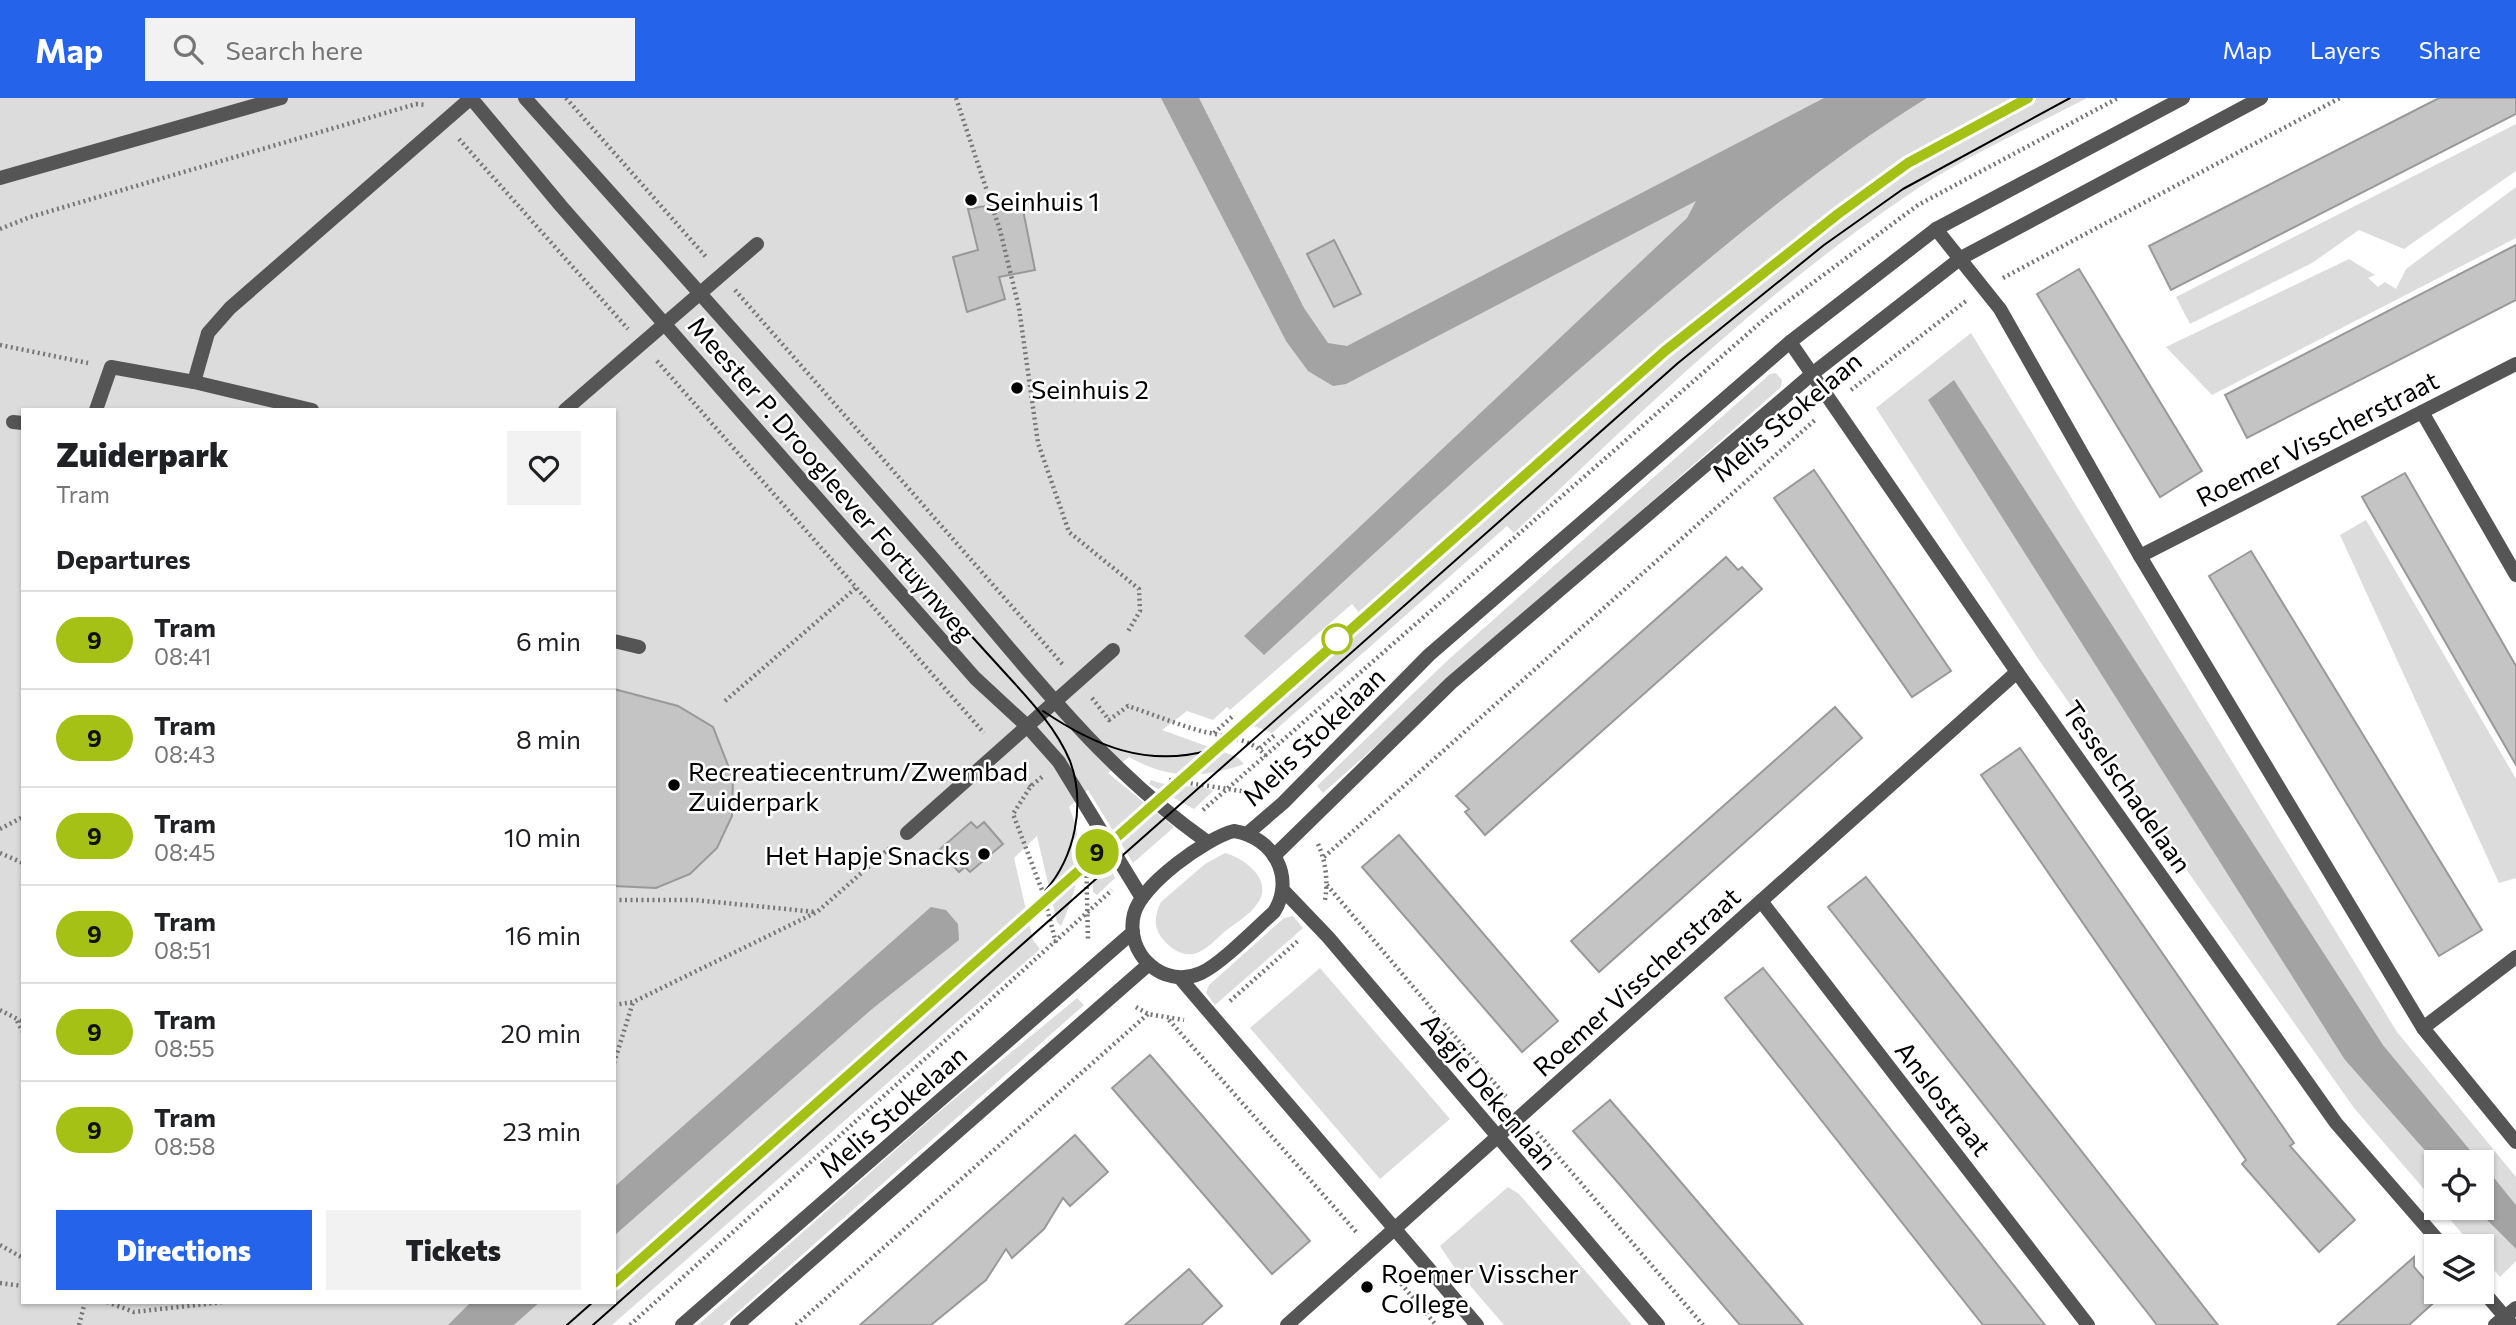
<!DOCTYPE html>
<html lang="en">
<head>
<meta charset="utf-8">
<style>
	body { margin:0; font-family:Commissioner,sans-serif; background:#f2f2f2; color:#202124; height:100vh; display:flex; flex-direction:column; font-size:26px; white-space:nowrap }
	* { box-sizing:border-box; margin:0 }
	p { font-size:23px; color:#757577 }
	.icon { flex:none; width:38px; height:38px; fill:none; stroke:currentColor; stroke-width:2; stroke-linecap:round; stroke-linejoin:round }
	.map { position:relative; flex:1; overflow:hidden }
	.panel { position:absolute; left:21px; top:310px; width:595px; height:896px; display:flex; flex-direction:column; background:#fff; border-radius:0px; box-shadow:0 2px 5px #0004 }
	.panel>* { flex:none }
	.badge { padding:0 14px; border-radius:23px; font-size:24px; line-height:46px }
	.buttons { position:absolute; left:2424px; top:1052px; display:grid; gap:14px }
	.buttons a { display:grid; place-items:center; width:70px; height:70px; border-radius:0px; background:#fff; box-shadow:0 2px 5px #0004; font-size:35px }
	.map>.badge { position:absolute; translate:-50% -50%; box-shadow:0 0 0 4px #fff }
	h2 { padding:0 35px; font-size:26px; line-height:63px }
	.round { display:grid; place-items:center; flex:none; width:74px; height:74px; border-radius:0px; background:#f2f2f2 }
	.summary { display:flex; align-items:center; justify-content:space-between; height:119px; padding:0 35px }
	h1 { font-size:33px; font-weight:800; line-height:52px }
	.primary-button { display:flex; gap:14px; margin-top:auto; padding:14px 35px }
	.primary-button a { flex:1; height:80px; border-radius:0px; background:#2563eb; color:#fff; font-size:28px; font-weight:800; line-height:80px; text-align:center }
	.primary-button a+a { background:#f2f2f2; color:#202124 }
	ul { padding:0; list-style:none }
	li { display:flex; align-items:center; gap:21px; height:98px; padding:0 35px; border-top:2px solid #e0e0e0 }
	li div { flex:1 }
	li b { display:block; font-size:26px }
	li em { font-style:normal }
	li .badge { min-width:77px; font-weight:700; text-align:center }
	header { display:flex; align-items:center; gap:42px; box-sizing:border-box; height:98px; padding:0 35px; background:#2563eb; color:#fff }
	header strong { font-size:33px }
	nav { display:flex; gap:38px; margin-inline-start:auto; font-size:24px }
	.search { width:490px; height:63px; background:#f2f2f2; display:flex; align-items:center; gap:18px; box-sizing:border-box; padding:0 24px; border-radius:0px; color:#757577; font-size:26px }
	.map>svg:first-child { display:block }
	.green { fill:#dcdcdc }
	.water { fill:#a3a3a3 }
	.building { fill:#c4c4c4; stroke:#999; stroke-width:2 }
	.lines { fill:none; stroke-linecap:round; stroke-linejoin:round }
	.path { stroke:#777; stroke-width:4.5; stroke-dasharray:2 3.5; stroke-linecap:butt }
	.service { stroke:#555; stroke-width:14 }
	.pedestrian { stroke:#555; stroke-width:14 }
	.minor { stroke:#555; stroke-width:14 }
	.tertiary { stroke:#555; stroke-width:14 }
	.tram { stroke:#000; stroke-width:2 }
	.line-casing { stroke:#fff; stroke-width:16 }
	.line { stroke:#a6c116; stroke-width:10 }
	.poi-dot { fill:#000; stroke:#fff; stroke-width:2.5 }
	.stop-dot { fill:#fff; stroke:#a6c116; stroke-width:3.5 }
	.labels { text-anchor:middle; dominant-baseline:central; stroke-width:5; stroke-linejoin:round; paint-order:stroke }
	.poi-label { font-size:26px; fill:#000; stroke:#fff; text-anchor:start }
	.street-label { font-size:26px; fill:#000; stroke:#fff }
</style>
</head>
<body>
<header>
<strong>Map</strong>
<div class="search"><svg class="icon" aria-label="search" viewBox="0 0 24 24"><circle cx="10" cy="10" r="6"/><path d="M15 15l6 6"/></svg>Search here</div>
<nav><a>Map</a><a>Layers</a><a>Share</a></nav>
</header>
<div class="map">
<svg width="2516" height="1227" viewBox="0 0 2516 1227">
	<rect width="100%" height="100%" fill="#fff"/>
	<g class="green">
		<path d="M0,0H1924L1883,28L1927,0H2087C2026,32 1961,60 1905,99C1762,196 1638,316 1514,435L1507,428L1272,635L1238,622L1359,515L1352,506L1230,612L1227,609L1213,622L1187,613L1162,632L1237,659L1244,666C1203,681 1167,681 1129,659L1108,675L1174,729L1133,765L1088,692L1069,709C1087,751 1079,788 1061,828L1057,824L1037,738L1014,760L1033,842L1040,851L612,1227H514L540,1204H614V1138L871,912L959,841L614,1116V312H23V1204H515L489,1227H0Z"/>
		<path d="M2516,26V73L2404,151L2359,132L2312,165L2190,226L2176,199Z"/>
		<path d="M2516,89V140L2212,297L2166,249L2349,161L2375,177L2368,180L2378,189L2385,184L2396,191L2406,171Z"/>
		<path d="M1971,235L2397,934L2516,1079V1107L2383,947L2345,962L2436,1065V1105L2354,1010L2039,562L1876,310Z"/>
		<path d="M1776,275L1782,282L1781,289L1323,695L1317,688L1448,562L1770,276Z"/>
		<path d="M2366,422L2516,681V780L2499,785L2340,437Z"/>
		<path d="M1151,682C1168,690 1204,686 1213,693L1194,711L1149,686Z"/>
		<path d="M1093,734L1115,780L1097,797L1093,794Z"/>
		<path d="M1225,755C1244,760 1275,782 1257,806C1250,817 1234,826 1224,834C1215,842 1205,854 1193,856C1180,858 1169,849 1161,839C1153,828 1155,816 1161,804L1205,766Z"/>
		<path d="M1293,818L1303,830L1215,907L1206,895L1209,887L1284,820Z"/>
		<path d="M1320,870L1450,1021L1380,1081L1250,930Z"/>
		<path d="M1077,900L1084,907L723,1227H698L935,1017Z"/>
		<path d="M1508,1089L1519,1096L1632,1227H1504L1454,1169L1440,1148Z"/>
		<path d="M2440,1110H2475L2516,1151V1163L2500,1179L2482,1158V1148H2473Z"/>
	</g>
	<g class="water">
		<path d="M1161,0H1199L1304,210L1328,245L1347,248L1824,0H1927C1822,65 1728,144 1634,224C1508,332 1386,444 1264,557L1244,538L1687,120L1696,103L1346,286L1333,288L1308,273L1286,243Z"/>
		<path d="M1954,282L2383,947L2480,1064L2436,1065L2345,962L1928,302Z"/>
		<path d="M931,809L946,812L958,826L959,842L871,912L614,1138V1089Z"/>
		<path d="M2482,1065L2516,1107V1151L2475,1110H2482Z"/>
		<path d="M471,1204H540L514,1227H448Z"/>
	</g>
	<g class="building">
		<path d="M2439,0H2516V16L2171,192L2149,148Z"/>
		<path d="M1021,102L1035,172L999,179L1005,201L967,214L953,159L978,152L968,111Z"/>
		<path d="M1334,142L1361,196L1334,209L1307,156Z"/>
		<path d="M2516,147V202L2247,340L2225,297Z"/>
		<path d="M2079,171L2202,373L2160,399L2037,196Z"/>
		<path d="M1814,372L1951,573L1912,599L1774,400Z"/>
		<path d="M2405,375L2516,568V667L2362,399Z"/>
		<path d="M2251,453L2482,832L2439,858L2209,478Z"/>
		<path d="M1726,459L1738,472L1742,469L1762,491L1485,737L1465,714L1469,711L1456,698Z"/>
		<path d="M614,591L678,608L713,629L733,680L732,718L717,750L690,776L656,790L614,788Z"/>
		<path d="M1835,609L1862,640L1599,874L1571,843Z"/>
		<path d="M2020,650L2294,1045L2290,1048L2355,1122L2319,1154L2242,1066L2246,1062L1981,677Z"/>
		<path d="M971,724L977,730L984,724L1003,746L970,774L965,769L959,774L939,752Z"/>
		<path d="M1399,737L1558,923L1522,954L1362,769Z"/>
		<path d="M1866,779L2112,1092L2218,1227H2157L2147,1214L1828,809Z"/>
		<path d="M1763,870L1783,895L2045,1227H1983L1952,1188L1725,900Z"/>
		<path d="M1150,957L1310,1143L1272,1176L1112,990Z"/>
		<path d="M1610,1002L1656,1055L1803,1227H1740L1620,1087L1573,1033Z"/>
		<path d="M1075,1037L1108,1074L1070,1108L1063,1100L1044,1131L1012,1160L1006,1151L986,1182L931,1227H860Z"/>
		<path d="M2414,1159V1169L2440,1199L2409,1227H2337Z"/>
		<path d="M1189,1171L1222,1208L1201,1227H1125Z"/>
	</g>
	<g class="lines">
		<g class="path">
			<path d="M566,0L706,159"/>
			<path d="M956,0L1000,132L1019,210L1038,345L1069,434L1139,491L1140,513L1127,535"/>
			<path d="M459,41L628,231"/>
			<path d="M0,131L30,119L416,6L426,7"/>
			<path d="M2003,180L2340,0"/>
			<path d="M735,192L1064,568"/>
			<path d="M0,247L88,265"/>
			<path d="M657,263L984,635"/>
			<path d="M1851,292L1966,203"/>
			<path d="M1092,600L1109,622L1128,608C1152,616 1176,626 1201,633C1224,639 1250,639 1266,658"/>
			<path d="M725,603L857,489"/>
			<path d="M1214,635L1234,617"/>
			<path d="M1260,650L1276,636"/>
			<path d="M1015,670L1031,688"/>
			<path d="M1042,679L1031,688L1013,716L1043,795L1056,845"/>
			<path d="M1169,682L1261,696"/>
			<path d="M1203,712L1768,218L1918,107L2118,0"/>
			<path d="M0,731L23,719"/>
			<path d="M1318,746C1326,764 1328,783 1325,802"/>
			<path d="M0,755L23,765"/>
			<path d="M1086,756L1088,842"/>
			<path d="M1324,759L1815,322"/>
			<path d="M1327,787L1508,1001"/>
			<path d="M614,802H695L816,814"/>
			<path d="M1230,903L1300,841"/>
			<path d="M614,907L633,904L817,814L890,750"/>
			<path d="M1136,909L1148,916L1184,922"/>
			<path d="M0,912L23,924"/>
			<path d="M1169,922L1358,1136"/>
			<path d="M17,923L23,934"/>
			<path d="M614,965L633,904"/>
			<path d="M1537,1034L1703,1227"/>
			<path d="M0,1147L23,1160"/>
			<path d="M1387,1169L1436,1227"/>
			<path d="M0,1185L23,1188"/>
			<path d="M107,1204L134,1214L223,1204"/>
			<path d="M79,1227L85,1204"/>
			<path d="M630,1227L1112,792"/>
			<path d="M796,1227L1148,916"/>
		</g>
		<g class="service">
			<path d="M194,284L208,235L230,210L471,0"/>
			<path d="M96,312L111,269L194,284L312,312"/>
			<path d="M565,312L757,146"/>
			<path d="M13,324L23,325"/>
			<path d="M614,543L639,549"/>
			<path d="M907,735L1113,552"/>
		</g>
		<path class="pedestrian" d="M0,80L281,0"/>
		<g class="minor">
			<path d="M471,0L561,108L975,580L1027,628L1059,664L1142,800"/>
			<path d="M525,0C659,149 793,299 925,451C1014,553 1094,664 1206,743"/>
			<path d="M1936,131L2000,211L2140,458L2423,930L2516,1044"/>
			<path d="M1790,244L2017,574L2336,1025L2443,1148"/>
			<path d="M2422,314L2516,477"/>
			<path d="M2140,458L2516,266"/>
			<path d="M1283,792L1328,839L1658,1227"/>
			<path d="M1761,803L2088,1227"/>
			<path d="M1180,880L1477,1227"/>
			<path d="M2423,930L2516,859"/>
			<path d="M2482,1192L2512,1227"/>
			<path d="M1287,1227L2017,574"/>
			<path d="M2495,1227L2516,1210"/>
		</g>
		<g class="tertiary">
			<path d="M1234,733C1273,739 1296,779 1274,814C1256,830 1221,866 1201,875C1163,892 1124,855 1134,816C1141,787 1206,740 1234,733Z"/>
			<path d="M1248,735L1283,705L1429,557L1790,244L1936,131L2183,0"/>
			<path d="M1274,758L1451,585L1812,276L1961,160L2261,0"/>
			<path d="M682,1227L1133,834"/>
			<path d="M737,1227L1149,866"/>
		</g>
		<g class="tram">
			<path d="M893,449C927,488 961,527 996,565C1022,594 1055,626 1070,663C1086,706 1075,759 1045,793"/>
			<path d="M1043,613C1095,648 1147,670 1210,652"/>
			<path d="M614,1185L1665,253L1838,116L1908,65L2028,0"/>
			<path d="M567,1227L593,1204"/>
			<path d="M593,1227L1678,265L1824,147L1903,91L2070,0"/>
		</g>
	</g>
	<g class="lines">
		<g class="line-casing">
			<path id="line" d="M614,1185L1665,253L1838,116L1908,65L2028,0"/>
		</g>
		<use href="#line" class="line"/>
	</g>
	<g class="poi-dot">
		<circle cx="971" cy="102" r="7"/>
		<circle cx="1017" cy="290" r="7"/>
		<circle cx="674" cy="687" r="7"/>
		<circle cx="984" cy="756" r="7"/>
		<circle cx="1367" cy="1189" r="7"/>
	</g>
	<circle class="stop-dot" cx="1337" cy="541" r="14"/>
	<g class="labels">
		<g class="poi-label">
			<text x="985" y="102">Seinhuis 1</text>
			<text x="1031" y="290">Seinhuis 2</text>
			<text x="688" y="672">Recreatiecentrum/Zwembad<tspan x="688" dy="30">Zuiderpark</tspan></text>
			<text x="970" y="756" text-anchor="end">Het Hapje Snacks</text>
			<text x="1381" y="1174">Roemer Visscher<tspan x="1381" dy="30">College</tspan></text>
		</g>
		<g class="street-label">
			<text transform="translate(1786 318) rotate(-40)">Melis Stokelaan</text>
			<text transform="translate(2317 340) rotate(-27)">Roemer Visscherstraat</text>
			<text transform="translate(832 380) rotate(49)">Meester P. Droogleever Fortuynweg</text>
			<text transform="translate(1313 638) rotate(-44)">Melis Stokelaan</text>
			<text transform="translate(2128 688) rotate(55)">Tesselschadelaan</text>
			<text transform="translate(1636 883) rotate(-42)">Roemer Visscherstraat</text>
			<text transform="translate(1490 993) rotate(50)">Aagje Dekenlaan</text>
			<text transform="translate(1944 1000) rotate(52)">Anslostraat</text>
			<text transform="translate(892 1013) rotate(-41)">Melis Stokelaan</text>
		</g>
	</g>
</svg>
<div class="buttons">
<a><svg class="icon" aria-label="locate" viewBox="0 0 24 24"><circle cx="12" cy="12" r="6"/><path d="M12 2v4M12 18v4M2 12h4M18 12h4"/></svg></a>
<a><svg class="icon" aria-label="layers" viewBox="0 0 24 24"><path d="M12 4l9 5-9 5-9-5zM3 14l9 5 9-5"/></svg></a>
</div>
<b class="badge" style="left:1097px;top:754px;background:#a6c116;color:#111">9</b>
<section class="panel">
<div class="summary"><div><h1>Zuiderpark</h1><p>Tram</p></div><a class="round"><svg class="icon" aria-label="heart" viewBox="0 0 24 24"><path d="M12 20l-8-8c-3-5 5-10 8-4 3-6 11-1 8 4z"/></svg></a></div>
<h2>Departures</h2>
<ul>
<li><span class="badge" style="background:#a6c116;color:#111">9</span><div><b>Tram</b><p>08:41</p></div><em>6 min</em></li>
<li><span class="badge" style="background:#a6c116;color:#111">9</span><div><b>Tram</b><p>08:43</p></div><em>8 min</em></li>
<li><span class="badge" style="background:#a6c116;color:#111">9</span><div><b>Tram</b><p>08:45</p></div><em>10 min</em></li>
<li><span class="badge" style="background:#a6c116;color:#111">9</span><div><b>Tram</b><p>08:51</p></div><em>16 min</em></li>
<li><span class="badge" style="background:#a6c116;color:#111">9</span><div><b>Tram</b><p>08:55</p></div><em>20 min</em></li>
<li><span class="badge" style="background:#a6c116;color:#111">9</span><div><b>Tram</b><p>08:58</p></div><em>23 min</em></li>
</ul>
<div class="primary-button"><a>Directions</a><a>Tickets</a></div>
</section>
</div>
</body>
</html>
